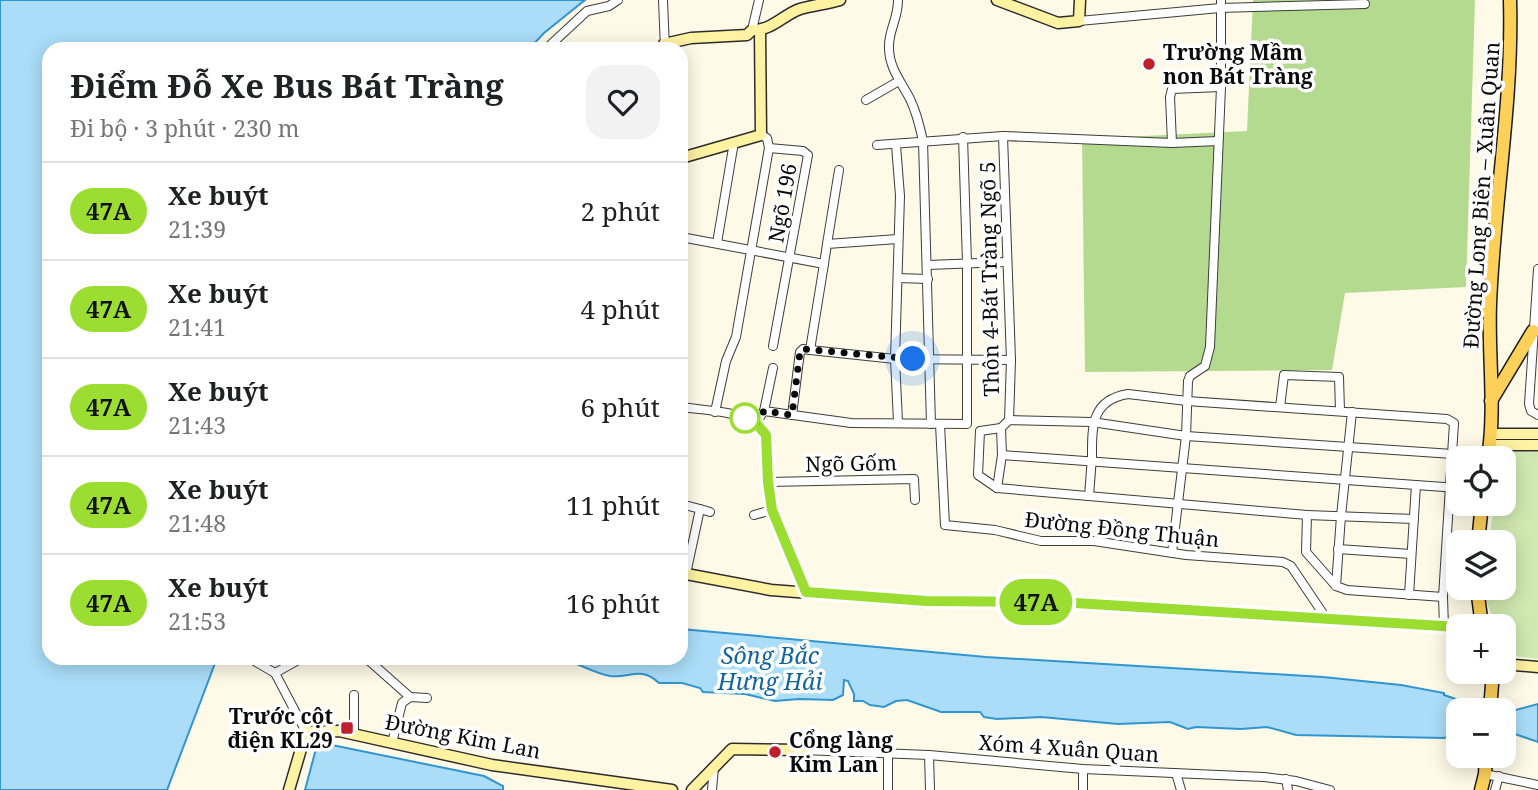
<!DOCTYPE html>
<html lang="vi">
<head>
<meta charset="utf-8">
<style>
	body { margin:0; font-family:"Noto Serif",serif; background:#f2f2f2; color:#202124; height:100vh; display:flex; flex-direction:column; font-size:26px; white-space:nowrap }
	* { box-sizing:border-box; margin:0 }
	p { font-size:23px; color:#757577 }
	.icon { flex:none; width:38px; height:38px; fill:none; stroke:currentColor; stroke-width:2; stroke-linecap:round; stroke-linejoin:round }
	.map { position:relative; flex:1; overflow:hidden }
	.side { position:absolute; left:42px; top:42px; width:646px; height:623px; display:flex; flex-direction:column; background:#fff; border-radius:21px; box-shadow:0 4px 18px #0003 }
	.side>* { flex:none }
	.badge { padding:0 14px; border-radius:23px; font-size:24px; line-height:46px }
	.controls { position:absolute; left:1446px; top:446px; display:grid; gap:14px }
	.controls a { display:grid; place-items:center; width:70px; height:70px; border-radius:14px; background:#fff; box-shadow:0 4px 18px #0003; font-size:35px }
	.you { position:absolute; width:35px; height:35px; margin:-18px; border:5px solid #fff; border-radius:50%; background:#1a73e8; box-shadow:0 0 0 10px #1a73e833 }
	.map>.badge { position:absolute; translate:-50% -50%; box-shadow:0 0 0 4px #fff }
	.round { display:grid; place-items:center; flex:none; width:74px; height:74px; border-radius:21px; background:#f2f2f2 }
	.headline { display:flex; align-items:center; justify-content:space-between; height:119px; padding:0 28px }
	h1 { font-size:33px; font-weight:700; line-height:52px }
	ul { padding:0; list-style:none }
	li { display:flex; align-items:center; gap:21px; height:98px; padding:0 28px; border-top:2px solid #e0e0e0 }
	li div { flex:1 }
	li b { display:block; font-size:26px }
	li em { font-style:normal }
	li .badge { min-width:77px; font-weight:700; text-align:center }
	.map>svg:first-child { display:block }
	.green { fill:#d0e9b1 }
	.forest { fill:#b4da90 }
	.water { fill:#abddf8; stroke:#3095d1; stroke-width:2 }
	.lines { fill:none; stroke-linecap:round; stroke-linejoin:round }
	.street-casing { stroke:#3d3d3d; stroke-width:10 }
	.secondary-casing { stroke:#2c2c2c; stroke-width:13 }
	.primary-casing { stroke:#1b1b1b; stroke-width:15 }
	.street { stroke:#fff; stroke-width:8 }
	.secondary { stroke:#fff2a2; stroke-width:10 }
	.primary { stroke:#fdd159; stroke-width:12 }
	.line-casing { stroke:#fff; stroke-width:16 }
	.line { stroke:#9cdd31; stroke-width:10 }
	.walk { stroke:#0a0a0a; stroke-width:7; stroke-dasharray:0 12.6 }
	.poi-dot { fill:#bd1f2b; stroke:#fff; stroke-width:2.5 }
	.stop-dot { fill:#fff; stroke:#9cdd31; stroke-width:3.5 }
	.labels { text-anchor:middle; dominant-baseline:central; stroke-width:7; stroke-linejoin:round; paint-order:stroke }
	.poi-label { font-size:21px; font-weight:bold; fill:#0a0a0a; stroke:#fff; text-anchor:start }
	.street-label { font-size:21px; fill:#0a0a0a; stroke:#fff }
	.water-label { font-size:23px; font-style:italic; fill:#11659e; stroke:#fff }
</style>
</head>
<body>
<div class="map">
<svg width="1538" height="790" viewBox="0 0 1538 790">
	<rect width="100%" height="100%" fill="#fffae7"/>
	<path class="green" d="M1502,451L1538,452V659L1507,655L1503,646V626H1496L1482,590V588H1503V542H1489L1494,504H1503Z"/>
	<path class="forest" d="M1253,0H1475L1466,287L1345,293L1332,370L1085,372L1082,139L1247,131Z"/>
	<g class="water">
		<path d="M0,0H585L544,33L529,49H49V658H217L167,790H0Z"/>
		<path d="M681,629L986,657L1323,677L1401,685L1444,693V695L1473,705V710H1458V733L1444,738L1296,735L1267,727L1241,729L1196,727L1188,729L1170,722L1118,724L1041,717L997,719L984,717L980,712H941L907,700L896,701L884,707L870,705L863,701H854V694L848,681L844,680L843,695L833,700L799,699L775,701L745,694L703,692L700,688L682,683H659C640,665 629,679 610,676C594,673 577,663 561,658H681Z"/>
		<path d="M1538,704V742L1512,733L1510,721L1512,711Z"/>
		<path d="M322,743L484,776L503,786V790H305L317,745Z"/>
	</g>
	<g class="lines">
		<g class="street-casing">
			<g id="street">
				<path d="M663,0L665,49"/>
				<path d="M898,0C898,20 888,31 889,48C889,68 902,83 910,99C917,113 920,127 923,141L931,424"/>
				<path d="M1079,21L1220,8L1365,4"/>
				<path d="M752,30L759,0"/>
				<path d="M546,49L587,11L609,6L618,0"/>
				<path d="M866,100L899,81"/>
				<path d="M1003,136L1011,360L1009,420"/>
				<path d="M1172,143L1170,97L1172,89L1221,87"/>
				<path d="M877,145L1003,136L1172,143L1218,141"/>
				<path d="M896,145L900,196L895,359L898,422"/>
				<path d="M769,148L803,151L808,155L773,346"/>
				<path d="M681,237L824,264L827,244L898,239"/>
				<path d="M717,243L734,142"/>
				<path d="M827,244L839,170"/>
				<path d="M824,264L810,350L895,359L1011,360"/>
				<path d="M928,265L1006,262"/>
				<path d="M1538,269L1529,404L1531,411L1538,415"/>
				<path d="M898,278L928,279"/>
				<path d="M681,407C701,410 738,411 755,423C773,435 766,465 768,484C773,522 792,557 806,592"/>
				<path d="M1280,407L1284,375L1339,377L1340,411"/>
				<path d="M764,411L773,368"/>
				<path d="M715,412L726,361L736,337L769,148L767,138L761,135"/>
				<path d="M792,415L800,352L803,349L810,350"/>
				<path d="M756,423L764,411L851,423L967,424V263L963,137"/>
				<path d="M940,424L945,525L995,530L1041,541H1094L1186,555L1283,562L1291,566L1326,618"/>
				<path d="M1002,455L1416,485L1409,595"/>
				<path d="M768,482L914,479L915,500"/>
				<path d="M1416,485L1458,488"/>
				<path d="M997,488L978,475L980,431L1001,428"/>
				<path d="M1089,496C1090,483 1091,470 1092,457C1092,427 1091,400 1128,394L1187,401L1447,419L1454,423L1443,597"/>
				<path d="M681,504L700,509L686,574"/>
				<path d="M700,509L710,512"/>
				<path d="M754,515L772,510"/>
				<path d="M1307,515L1414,519"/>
				<path d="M1338,549L1411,554"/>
				<path d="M1172,553L1186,436L1188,381L1190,376L1205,366L1210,347L1221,87V0"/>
				<path d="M1336,586L1341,516L1352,412"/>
				<path d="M1444,627L1443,597L1347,590L1336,586L1306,552L1307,515L997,488L1002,455L1001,428L1009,420L1092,422L1186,436L1453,454"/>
				<path d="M256,658V662L275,673"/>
				<path d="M302,658L275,673L306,732"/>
				<path d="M366,658L410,697"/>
				<path d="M354,695V734"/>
				<path d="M392,743L402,703L410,697L427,698"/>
				<path d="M803,750L929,755L1083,769L1264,777L1296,781L1330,790"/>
				<path d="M888,754V790"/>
				<path d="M929,755L930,790"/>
				<path d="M1083,769V790"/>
				<path d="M1176,773L1181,790"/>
				<path d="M1485,774L1538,785"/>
				<path d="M1286,779L1288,790"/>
				<path d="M712,790L714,767"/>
				<path d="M1495,790L1499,776"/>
			</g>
		</g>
		<g class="secondary-casing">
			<g id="secondary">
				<path d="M997,0L1058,23L1079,21L1080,0"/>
				<path d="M664,44L691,38L747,35L752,30C771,31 783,15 800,9C813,5 827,4 840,0"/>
				<path d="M681,160V158L761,135L760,31"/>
				<path d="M1492,434H1538"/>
				<path d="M1490,445H1538"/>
				<path d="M681,573L771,590L926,602H1059L1458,627"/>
				<path d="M1470,626L1481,622"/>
				<path d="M1503,664L1538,667"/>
				<path d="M289,790L306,732L339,731L492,765L672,790"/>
				<path d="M692,790L732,749L803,750"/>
			</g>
		</g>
		<g class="primary-casing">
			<g id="primary">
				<path d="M1491,401L1533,331"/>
				<path d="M1488,458C1496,408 1488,355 1490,304C1494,202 1513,102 1510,0"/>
				<path d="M1478,542L1482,504"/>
				<path d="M1477,588L1482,626"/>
				<path d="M1490,710L1493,672"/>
				<path d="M1481,790L1485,774L1486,756"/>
			</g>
		</g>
		<use href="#street" class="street"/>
		<use href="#secondary" class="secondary"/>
		<use href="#primary" class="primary"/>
	</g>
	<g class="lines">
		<g class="line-casing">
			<path id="line" d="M744,418L756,423L766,435L768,482L772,510L806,592L926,601L1059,602L1458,627"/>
		</g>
		<use href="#line" class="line"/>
		<path class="walk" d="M745,418L756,423L764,411L792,415L800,352L803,349L913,359"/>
	</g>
	<g class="poi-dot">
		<circle cx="1149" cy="64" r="7"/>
		<rect x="340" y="721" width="14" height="14" rx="3.5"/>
		<circle cx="775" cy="752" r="7"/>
	</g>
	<circle class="stop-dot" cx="745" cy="418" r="14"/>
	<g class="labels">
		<g class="poi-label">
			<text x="1163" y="52">Trường Mầm<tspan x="1163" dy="24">non Bát Tràng</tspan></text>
			<text x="333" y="716" text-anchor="end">Trước cột<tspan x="333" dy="24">điện KL29</tspan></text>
			<text x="789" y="740">Cổng làng<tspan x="789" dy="24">Kim Lan</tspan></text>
		</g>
		<g class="street-label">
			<text transform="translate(1481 195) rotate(-86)">Đường Long Biên – Xuân Quan</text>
			<text transform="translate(782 203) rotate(-80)">Ngõ 196</text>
			<text transform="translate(989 279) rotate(-91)">Thôn 4-Bát Tràng Ngõ 5</text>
			<text transform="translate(851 463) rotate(-1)">Ngõ Gốm</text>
			<text transform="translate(1122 529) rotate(6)">Đường Đồng Thuận</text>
			<text transform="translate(463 736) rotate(11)">Đường Kim Lan</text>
			<text transform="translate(1069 748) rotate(4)">Xóm 4 Xuân Quan</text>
		</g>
		<g class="water-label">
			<text x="770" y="655">Sông Bắc<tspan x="770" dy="26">Hưng Hải</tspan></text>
		</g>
	</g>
</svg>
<div class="controls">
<a><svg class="icon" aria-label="locate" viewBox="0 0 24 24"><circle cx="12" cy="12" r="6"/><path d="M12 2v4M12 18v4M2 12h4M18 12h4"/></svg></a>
<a><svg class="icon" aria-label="layers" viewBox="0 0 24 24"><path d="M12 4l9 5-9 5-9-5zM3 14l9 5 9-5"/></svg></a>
<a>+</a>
<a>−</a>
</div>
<div class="you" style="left:913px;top:359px"></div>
<b class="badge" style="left:1036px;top:602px;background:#9cdd31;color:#111">47A</b>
<section class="side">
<div class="headline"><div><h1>Điểm Đỗ Xe Bus Bát Tràng</h1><p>Đi bộ · 3 phút · 230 m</p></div><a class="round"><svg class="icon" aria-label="heart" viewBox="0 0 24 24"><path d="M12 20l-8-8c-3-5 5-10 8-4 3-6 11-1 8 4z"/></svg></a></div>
<ul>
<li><span class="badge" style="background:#9cdd31;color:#111">47A</span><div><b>Xe buýt</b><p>21:39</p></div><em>2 phút</em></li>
<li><span class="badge" style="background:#9cdd31;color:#111">47A</span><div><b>Xe buýt</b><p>21:41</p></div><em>4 phút</em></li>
<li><span class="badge" style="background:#9cdd31;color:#111">47A</span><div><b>Xe buýt</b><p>21:43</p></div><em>6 phút</em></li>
<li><span class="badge" style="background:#9cdd31;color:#111">47A</span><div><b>Xe buýt</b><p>21:48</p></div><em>11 phút</em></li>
<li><span class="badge" style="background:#9cdd31;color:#111">47A</span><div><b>Xe buýt</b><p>21:53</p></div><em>16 phút</em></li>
</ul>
</section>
</div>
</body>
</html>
